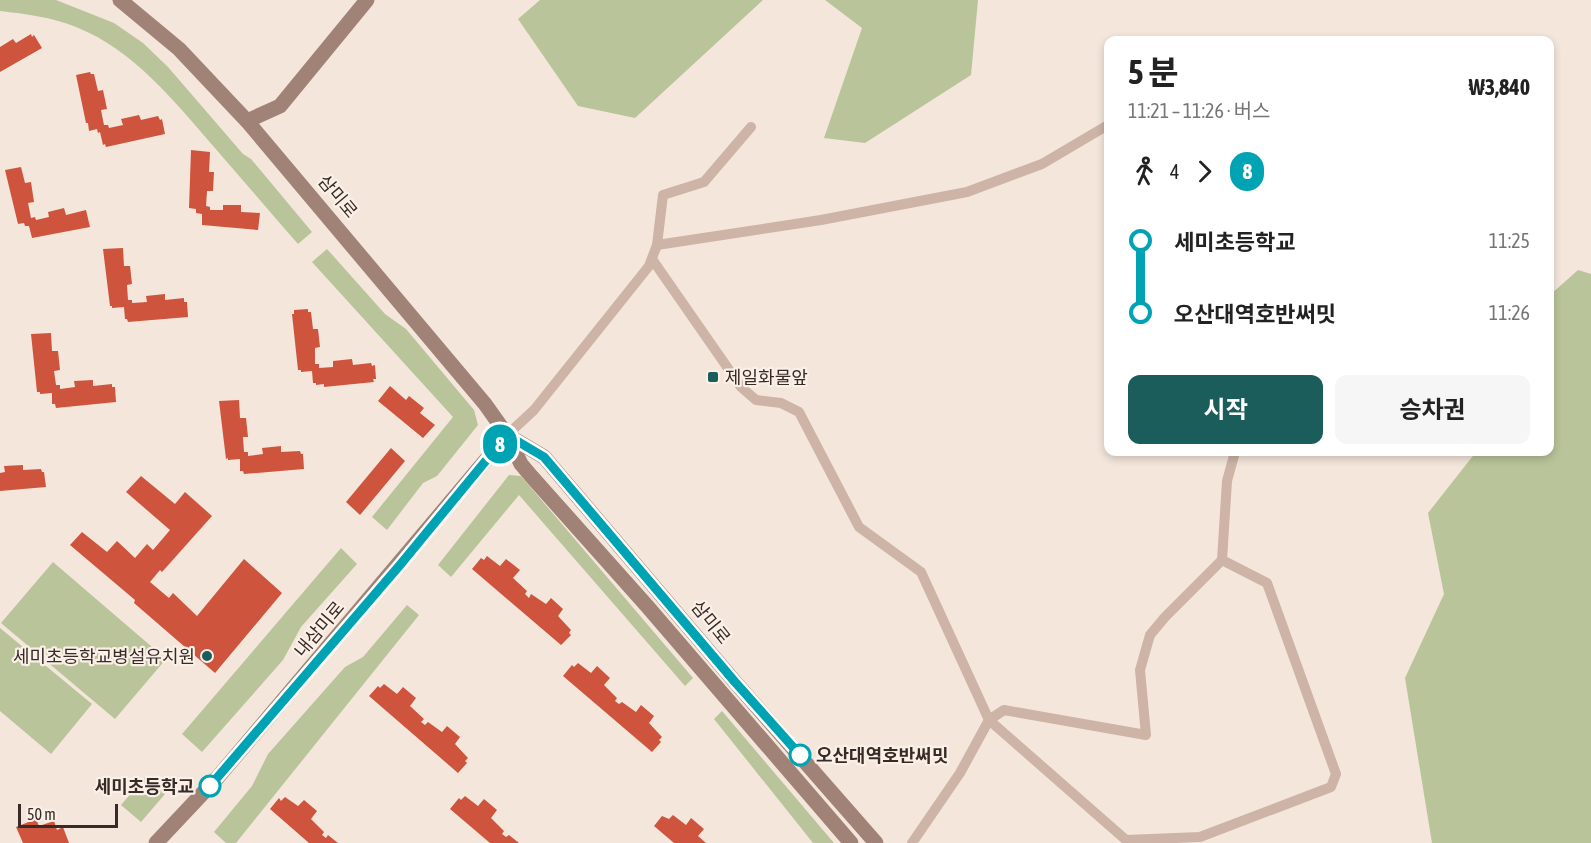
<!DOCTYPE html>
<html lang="ko">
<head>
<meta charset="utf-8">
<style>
	body { margin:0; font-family:"Asap Condensed","Noto Sans KR",sans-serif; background:#f6f6f6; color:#222; height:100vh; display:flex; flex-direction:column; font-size:22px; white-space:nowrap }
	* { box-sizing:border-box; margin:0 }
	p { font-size:20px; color:#767676 }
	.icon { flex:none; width:33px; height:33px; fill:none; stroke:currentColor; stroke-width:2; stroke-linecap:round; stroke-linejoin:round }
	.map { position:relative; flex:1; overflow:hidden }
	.panel { position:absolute; left:1104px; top:36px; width:450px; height:420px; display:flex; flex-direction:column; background:#fff; border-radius:12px; box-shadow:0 3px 9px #0003 }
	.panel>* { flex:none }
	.badge { padding:0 12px; border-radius:20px; font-size:21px; line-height:39px }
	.scale { position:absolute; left:18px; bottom:15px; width:100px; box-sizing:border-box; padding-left:6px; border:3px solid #382b27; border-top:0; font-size:16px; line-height:21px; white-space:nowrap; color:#382b27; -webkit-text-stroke:4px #fbf0e8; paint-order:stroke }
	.map>.badge { position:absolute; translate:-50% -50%; box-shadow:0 0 0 3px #fff }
	.legs { display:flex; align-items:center; gap:9px; height:66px; padding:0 24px; font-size:20px }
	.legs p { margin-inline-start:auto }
	.overview { display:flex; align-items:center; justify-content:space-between; height:102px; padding:0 24px }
	h1 { font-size:33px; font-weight:700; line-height:45px }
	.action { display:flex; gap:12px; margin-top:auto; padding:12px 24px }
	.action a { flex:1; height:69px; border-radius:12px; background:#1a5d5b; color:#fff; font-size:24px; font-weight:700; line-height:69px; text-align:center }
	.action a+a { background:#f6f6f6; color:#222 }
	ul { padding:0 24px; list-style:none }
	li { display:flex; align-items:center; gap:21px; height:72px; font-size:22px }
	li i { display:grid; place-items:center; width:9px; height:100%; margin:0 8px; background:currentColor }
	li i::after { content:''; width:15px; height:15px; margin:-8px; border:4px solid; border-radius:50%; background:#fff }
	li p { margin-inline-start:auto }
	li:first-child i { background:linear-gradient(#0000 50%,currentColor 0) }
	li:last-child i { background:linear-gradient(currentColor 50%,#0000 0) }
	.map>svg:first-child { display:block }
	.green { fill:#b9c49a }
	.building { fill:#ce543e }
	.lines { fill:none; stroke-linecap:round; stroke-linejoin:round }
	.street { stroke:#cdb4a6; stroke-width:10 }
	.secondary { stroke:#a08277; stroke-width:15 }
	.line-1-casing { stroke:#fff; stroke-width:14 }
	.line-1 { stroke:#00a3b4; stroke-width:9 }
	.poi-dot { fill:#1a5d5b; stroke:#fbf0e8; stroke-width:2 }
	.stop-1-dot { fill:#fff; stroke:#00a3b4; stroke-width:3 }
	.labels { text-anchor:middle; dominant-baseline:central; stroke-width:4.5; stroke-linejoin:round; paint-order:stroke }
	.street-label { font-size:18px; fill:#382b27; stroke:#fbf0e8 }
	.poi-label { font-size:18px; fill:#382b27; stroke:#fbf0e8; text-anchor:start }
	.stop-label { font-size:18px; font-weight:bold; fill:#382b27; stroke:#fbf0e8; text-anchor:start }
</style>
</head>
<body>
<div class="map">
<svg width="1591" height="843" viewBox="0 0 1591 843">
	<rect width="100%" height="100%" fill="#f4e6db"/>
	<g class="green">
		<path d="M0,0H56L114,23L143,43L168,67L243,154L251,159L312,232L298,244C270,212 242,179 214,147C174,101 134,50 76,27C51,17 26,14 0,11Z"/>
		<path d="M540,0H763L635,118L578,106L518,19Z"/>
		<path d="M825,0H978L971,75L865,143L824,138L862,28Z"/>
		<path d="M327,249L385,314L406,329L474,410L478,425L437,476L423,483L387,530L372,517L453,417L312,262Z"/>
		<path d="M1578,270L1591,274V843H1432L1405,678L1444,594L1428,513L1476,452H1550V295Z"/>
		<path d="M509,475L521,476L693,678L685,686L519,495L451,577L438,565Z"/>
		<path d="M341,548L357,564L301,627L283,660L202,752L182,734Z"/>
		<path d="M53,562L166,659L115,719L1,623Z"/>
		<path d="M407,605L419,615L236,843H226L214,832L252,786L268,754L345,667L363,657Z"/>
		<path d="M0,628L92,704L51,754L0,711Z"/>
		<path d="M722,711L834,843H813L714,719Z"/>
		<path d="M145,777L165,794L141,822L121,805Z"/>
	</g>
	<g class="building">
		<path d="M31,34L32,37L34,35L42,48L0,72V47L13,39L16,43Z"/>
		<path d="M90,72L91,74H94L98,91L103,90L107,109L101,110L104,125H108L109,128L123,125L121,119L139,115L141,120L158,116L160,120L162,119L165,134L106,147L105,144L103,145L100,132L98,133L97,129L89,131L88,123H86L76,75Z"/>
		<path d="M191,150L210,152L209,172H214L213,191H207L206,206L210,207V210H223V205H241V212L260,213L258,230L202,225V214L196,213V209L189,208Z"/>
		<path d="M21,167L25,183L31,182L34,202L28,203L31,218L35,217L36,220L49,217L48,212L64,208L66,215L86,210L90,227L32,238L29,226H25L24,223L18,224L5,170Z"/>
		<path d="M123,248L124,266H130L132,284L127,285L128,300H132V303L147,302L146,296L165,294V300L184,298V302H187L188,317L128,322L127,319H125L124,307L112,308V306H110L103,249Z"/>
		<path d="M308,309V312H311L313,329H318L320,347L315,348V364H319V368L333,367V361L352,359L353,365L371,363L372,366L375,365L376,379H373L374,382L324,387V384L316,385V383H313L312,371L301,372V370H298L292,314H294V310Z"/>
		<path d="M51,333L52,351H58L60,370L54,371L56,385H60V389L75,387L74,381L93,380V386L112,384V387H115L116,402L56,408L55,404H52V393L40,394V392H37L31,334Z"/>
		<path d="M390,386L406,400L409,396L424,408L420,413L435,425L423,438L378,401Z"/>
		<path d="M239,400L240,418H246L248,437H243L244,452H248V456L263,454L262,448L281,446V452L300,451L301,454H303L304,469L244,474L243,471H240V459L228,460V458L226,459L219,401Z"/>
		<path d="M391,448L405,461L360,515L346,502Z"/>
		<path d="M23,465V470L41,469L42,472H44L46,487L0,491V473L5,472L4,466Z"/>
		<path d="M141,476L175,504L185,492L212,516L162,572L160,570L150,582L169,598L173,593L197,616L244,559L282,593L215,673L134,603L135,600L70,545L82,532L107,552L117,541L135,558L147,544L153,550L170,530L126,492Z"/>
		<path d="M487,556L500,566L506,559L520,570L513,578L527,591L525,594L529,598L531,594L546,604L551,598L563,609L558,616L571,630L569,633L571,635L561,645L472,569L481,558L484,560Z"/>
		<path d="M578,663L591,673L597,666L610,678L604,685L617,698L615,701L619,704L622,702L636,712L641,705L654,716L649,723L662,737L659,740L661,742L652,752L563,676L572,665L574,667Z"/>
		<path d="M384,684L397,694L403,687L416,698L410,706L424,719L421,722L425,725L428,722L442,732L447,726L460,737L455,744L468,758L465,761L467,763L458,773L369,696L378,686L380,688Z"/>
		<path d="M465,796L478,806L484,799L497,810L491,818L504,831L502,834L506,837L509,835L519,843H490L450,809L459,798L461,800Z"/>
		<path d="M285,797L298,806L304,800L317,811L311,819L324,832L322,835L326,838L328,835L338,843H309L270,809L279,798L281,801Z"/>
		<path d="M673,815L686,825L691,818L704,829L698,836L706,843H674L654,826L662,816L669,819Z"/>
		<path d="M36,819L39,826L54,821L57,830L63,827L69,843H23L16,827Z"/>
	</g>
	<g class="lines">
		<g class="street">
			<path d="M657,245L821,220L967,192L1042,164L1108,125"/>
			<path d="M652,259L741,387L756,400L781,403L799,412L859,527L921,572L989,720L1126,840L1200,837L1331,787L1336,774L1267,583L1222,560L1227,481L1235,452"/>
			<path d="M507,435L534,410L649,266L657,245L663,195L704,182L751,127"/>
			<path d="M912,843L960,773L989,720L1004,710L1146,735L1140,670L1150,635L1165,617L1222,560"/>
		</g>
		<g class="secondary">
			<path d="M120,0L179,49L247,121L485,404L507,435L521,464L532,477L647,606L851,843"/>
			<path d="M247,121L280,106L367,0"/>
			<path d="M507,435L544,457L735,682L876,843"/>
			<path d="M156,843L218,777L507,435"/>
		</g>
	</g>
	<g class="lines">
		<g class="line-1-casing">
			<path id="line-1" d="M210,786L400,565L507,435L544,457L735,682L800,755"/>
		</g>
		<use href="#line-1" class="line-1"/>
	</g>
	<g class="poi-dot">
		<rect x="707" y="371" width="12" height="12" rx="3"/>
		<circle cx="207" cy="656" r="6"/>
	</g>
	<g class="stop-1-dot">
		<circle cx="800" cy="755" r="10"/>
		<circle cx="210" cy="786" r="10"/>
	</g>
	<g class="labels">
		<g class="street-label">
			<text transform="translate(338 196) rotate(50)">삼미로</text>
			<text transform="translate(711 622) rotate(51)">삼미로</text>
			<text transform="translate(319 629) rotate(-50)">내삼미로</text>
		</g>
		<g class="poi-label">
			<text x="725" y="377">제일화물앞</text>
			<text x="195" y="656" text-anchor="end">세미초등학교병설유치원</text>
		</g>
		<g class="stop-label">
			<text x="816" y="755">오산대역호반써밋</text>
			<text x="194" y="786" text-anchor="end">세미초등학교</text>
		</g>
	</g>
</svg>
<div class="scale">50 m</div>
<b class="badge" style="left:500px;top:444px;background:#00a3b4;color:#fff">8</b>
<section class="panel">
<div class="overview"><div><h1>5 분</h1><p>11:21 – 11:26 · 버스</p></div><b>₩3,840</b></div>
<div class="legs"><svg class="icon" aria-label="walk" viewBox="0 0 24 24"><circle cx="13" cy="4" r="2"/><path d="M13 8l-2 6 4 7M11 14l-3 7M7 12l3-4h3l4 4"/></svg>4<svg class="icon" aria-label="forward" viewBox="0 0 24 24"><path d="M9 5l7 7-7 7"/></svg><b class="badge" style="background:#00a3b4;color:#fff">8</b></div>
<ul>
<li><i style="color:#00a3b4"></i><b>세미초등학교</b><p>11:25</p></li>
<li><i style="color:#00a3b4"></i><b>오산대역호반써밋</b><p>11:26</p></li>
</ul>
<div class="action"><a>시작</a><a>승차권</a></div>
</section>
</div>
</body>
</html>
